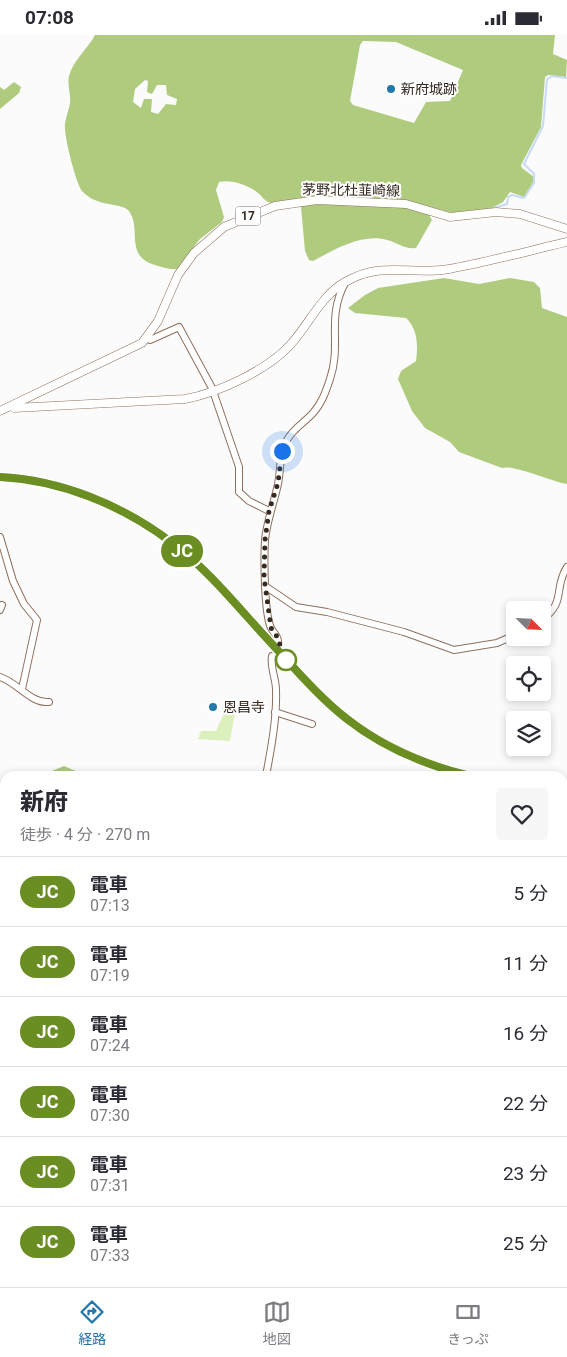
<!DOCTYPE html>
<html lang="ja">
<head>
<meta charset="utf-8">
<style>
	body { margin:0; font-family:Roboto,"Noto Sans JP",sans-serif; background:#f7f7f7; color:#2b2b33; height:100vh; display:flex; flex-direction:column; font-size:19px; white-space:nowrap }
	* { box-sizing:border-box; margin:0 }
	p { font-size:16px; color:#7c7c81 }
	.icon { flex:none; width:28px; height:28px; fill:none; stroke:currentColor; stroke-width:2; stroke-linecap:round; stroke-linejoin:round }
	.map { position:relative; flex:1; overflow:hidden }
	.sheet { position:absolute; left:0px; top:736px; width:568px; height:516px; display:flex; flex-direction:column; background:#fff; border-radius:15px 15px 0 0; box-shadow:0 2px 8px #0003 }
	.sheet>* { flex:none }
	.badge { padding:0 10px; border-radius:16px; font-size:18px; line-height:32px }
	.needle { width:32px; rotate:114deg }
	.fabs { position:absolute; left:506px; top:566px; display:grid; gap:10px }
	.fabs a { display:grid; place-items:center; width:45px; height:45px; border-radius:5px; background:#fff; box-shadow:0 2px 8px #0003; font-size:25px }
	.you { position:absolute; width:25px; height:25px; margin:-12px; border:4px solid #fff; border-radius:50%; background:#1a73e8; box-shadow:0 0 0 8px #1a73e833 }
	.map>.badge { position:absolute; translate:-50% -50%; box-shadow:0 0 0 2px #fff }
	.round { display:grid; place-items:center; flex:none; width:52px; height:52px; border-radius:5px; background:#f7f7f7 }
	.overview { display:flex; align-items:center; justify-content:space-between; height:85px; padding:0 20px }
	h1 { font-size:24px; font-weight:800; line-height:38px }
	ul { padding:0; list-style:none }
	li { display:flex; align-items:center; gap:15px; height:70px; padding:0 20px; border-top:1px solid #e1e1e2 }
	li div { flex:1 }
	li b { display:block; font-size:19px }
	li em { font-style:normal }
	li .badge { min-width:55px; font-weight:700; text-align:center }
	.status { display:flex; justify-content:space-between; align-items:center; height:35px; padding:0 25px; background:#fff; direction:ltr }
	.status svg { height:14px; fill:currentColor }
	.tabs { display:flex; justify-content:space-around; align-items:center; height:70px; border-top:1px solid #e1e1e2; background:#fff; font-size:14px; color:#7c7c81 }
	.tabs a { display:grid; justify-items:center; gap:2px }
	.tabs .current { color:#2278a8 }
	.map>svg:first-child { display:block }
	.green { fill:#dcf0bb }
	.forest { fill:#afcb7e; fill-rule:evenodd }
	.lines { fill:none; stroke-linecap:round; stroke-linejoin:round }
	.stream { stroke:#c7daf5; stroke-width:2 }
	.river { stroke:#c7daf5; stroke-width:10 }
	.minor-tunnel { stroke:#d3d1cf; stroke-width:6; stroke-dasharray:6 3; stroke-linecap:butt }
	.minor-casing { stroke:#8d705c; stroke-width:8 }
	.major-casing { stroke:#8d705c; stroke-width:9 }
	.minor { stroke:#fff; stroke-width:6 }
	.major { stroke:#fff; stroke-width:8 }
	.rail { stroke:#918a85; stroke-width:2; stroke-dasharray:2.5 5; stroke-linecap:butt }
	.line-casing { stroke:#fff; stroke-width:11 }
	.line { stroke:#6b8e23; stroke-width:8 }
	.walk { stroke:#352920; stroke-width:5; stroke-dasharray:0 9 }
	.poi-dot { fill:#2278a8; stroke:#fff; stroke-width:2 }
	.stop-dot { fill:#fff; stroke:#6b8e23; stroke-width:2.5 }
	.labels { text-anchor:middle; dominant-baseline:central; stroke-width:4; stroke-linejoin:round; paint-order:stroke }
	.shield { fill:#fff; stroke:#726963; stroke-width:1 }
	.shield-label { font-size:12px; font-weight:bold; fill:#352920 }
	.poi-label { font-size:14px; fill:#352920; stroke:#fff; text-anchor:start }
	.street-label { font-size:14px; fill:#352920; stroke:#fff }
</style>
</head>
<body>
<div class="status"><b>07:08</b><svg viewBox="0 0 49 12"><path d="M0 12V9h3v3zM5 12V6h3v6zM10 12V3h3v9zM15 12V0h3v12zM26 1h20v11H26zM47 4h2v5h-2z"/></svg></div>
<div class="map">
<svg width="567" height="1252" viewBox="0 0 567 1252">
	<rect width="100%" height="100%" fill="#fbfbfb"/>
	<path class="green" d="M226,668L231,670L235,677L230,706L198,704L201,696H216L224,678L222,672Z"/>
	<g class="forest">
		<path d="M95,0H555L553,19L567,25L566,42L548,40L545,42L541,92L521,130L522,133L534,142V146L524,162L510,157L503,167L492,173L457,179L412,167L307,162L271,168C264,166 263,162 258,158C249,150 231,144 219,147L216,155L224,182L222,187L200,204L177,234C169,235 163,232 155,230C124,221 142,194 129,176C122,167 97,173 82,156C76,149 65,104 65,94C64,85 69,76 70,68C71,59 67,50 69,41C73,25 87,15 95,0ZM363,6L396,7L463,35L450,66L426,67L414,88L353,70L350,66L360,10ZM145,45L148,46L147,57L152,59L157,50H166L167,60L177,64L176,70L166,69L158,79L151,77L152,64H144L141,73L133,67L135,54Z"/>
		<path d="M14,47L21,52L19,58L0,74V52L4,55Z"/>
		<path d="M332,168L407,172L429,180L432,185L416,213C406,215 396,207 387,205C362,198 334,215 313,226L309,225L305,216L301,172L304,169Z"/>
		<path d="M444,243L479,249L510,243L534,247L540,253L542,273L567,282V449C550,446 513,429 502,433L459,417L450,407L425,393L412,376L398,344L401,336L416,326C418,311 418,294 406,283L355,278L348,273L365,260L378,253Z"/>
		<path d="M64,731L88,741H39Z"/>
		<path d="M5,755V820L0,819V757Z"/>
		<path d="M567,790V893L563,892L562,792Z"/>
	</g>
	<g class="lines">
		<g class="stream">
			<path d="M494,173L507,169L508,162L512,160L524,163L534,148V139L524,129L543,91L547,44L552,41L567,43"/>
			<path d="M562,831L567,822"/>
			<path d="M562,959H567"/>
		</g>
		<path class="river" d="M0,865H5"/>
		<path class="minor-tunnel" d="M272,621L278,609"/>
		<g class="minor-casing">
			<g id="minor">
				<path d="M147,304L150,305L179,292L212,353L239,432V457L249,466L269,476"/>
				<path d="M0,502L13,546L24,569L37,585L22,654"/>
				<path d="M265,551L296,572L327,577L404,597L454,615L497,608L515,600"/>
				<path d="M0,575L2,570"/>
				<path d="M542,585C567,566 553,554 567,532"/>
				<path d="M278,609C279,601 274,599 271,593C264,578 264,522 265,505C267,485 274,468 278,449C281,434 279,419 287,405C293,394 305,387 313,378C322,368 326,356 330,344C342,309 326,283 345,248"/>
				<path d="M0,642C17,647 31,669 49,667"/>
				<path d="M275,677L312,689"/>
				<path d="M266,741C271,714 277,683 276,655C276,643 270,633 272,621"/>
				<path d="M562,833L567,836"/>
				<path d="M0,993L5,994"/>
				<path d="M562,1030H567"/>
				<path d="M0,1133H5"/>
				<path d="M562,1165L567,1166"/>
				<path d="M0,1238L5,1239"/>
				<path d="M110,1248L122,1252"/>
				<path d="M79,1252V1248"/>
				<path d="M452,1252L453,1248"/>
			</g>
		</g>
		<g class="major-casing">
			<g id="major">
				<path d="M14,373L185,364C218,358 268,335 291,309C309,289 321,261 345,247C383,225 410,241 449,234C488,227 528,216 567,207"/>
				<path d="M0,376L142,308L158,286L178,240L194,218L224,192L275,171L317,165L406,169L450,182L496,177L520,179L567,194"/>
			</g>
		</g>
		<use href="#minor" class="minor"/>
		<use href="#major" class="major"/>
		<g class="rail">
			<path d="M0,442C61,446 122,470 171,507C208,534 238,573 269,607C294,634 318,662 347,684C384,713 425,730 470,741"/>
			<path d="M562,747H567"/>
		</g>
	</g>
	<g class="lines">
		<g class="line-casing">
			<path id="line" d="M0,442C61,445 122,470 171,507C209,535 240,575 272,609C296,635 319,662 347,684C384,713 425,730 470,741"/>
		</g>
		<use href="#line" class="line"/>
		<path class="walk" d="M282,416L278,448L269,476L265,505L264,542L271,593L275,597L286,625"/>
	</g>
	<g class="poi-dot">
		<circle cx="391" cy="54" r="5"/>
		<circle cx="213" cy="672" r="5"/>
	</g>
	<circle class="stop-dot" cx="286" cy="625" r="10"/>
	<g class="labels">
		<rect class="shield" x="235.5" y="171.5" width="25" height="19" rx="4"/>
		<g class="shield-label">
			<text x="248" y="181">17</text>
		</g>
		<g class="poi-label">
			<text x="401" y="54">新府城跡</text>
			<text x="223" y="672">恩昌寺</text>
		</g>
		<g class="street-label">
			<text transform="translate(351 155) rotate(1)">茅野北杜韮崎線</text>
		</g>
	</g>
</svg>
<div class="fabs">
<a><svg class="needle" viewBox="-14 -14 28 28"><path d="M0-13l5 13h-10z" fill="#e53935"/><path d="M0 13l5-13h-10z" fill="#7c7c81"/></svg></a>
<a><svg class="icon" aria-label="locate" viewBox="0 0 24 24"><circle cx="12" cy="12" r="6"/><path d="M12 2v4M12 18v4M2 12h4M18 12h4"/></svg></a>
<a><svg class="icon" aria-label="layers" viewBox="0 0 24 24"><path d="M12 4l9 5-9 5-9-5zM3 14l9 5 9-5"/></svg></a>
</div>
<div class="you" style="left:282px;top:416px"></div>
<b class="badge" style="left:182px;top:516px;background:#6b8e23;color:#fff">JC</b>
<section class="sheet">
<div class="overview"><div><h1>新府</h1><p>徒歩 · 4 分 · 270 m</p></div><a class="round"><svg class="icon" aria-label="heart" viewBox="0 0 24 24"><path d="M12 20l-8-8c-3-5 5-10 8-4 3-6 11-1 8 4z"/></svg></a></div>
<ul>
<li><span class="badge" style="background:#6b8e23;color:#fff">JC</span><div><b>電車</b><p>07:13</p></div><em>5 分</em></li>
<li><span class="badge" style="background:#6b8e23;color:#fff">JC</span><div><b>電車</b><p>07:19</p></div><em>11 分</em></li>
<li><span class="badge" style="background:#6b8e23;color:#fff">JC</span><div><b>電車</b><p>07:24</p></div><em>16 分</em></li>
<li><span class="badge" style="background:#6b8e23;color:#fff">JC</span><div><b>電車</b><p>07:30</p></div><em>22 分</em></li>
<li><span class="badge" style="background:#6b8e23;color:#fff">JC</span><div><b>電車</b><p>07:31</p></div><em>23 分</em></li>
<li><span class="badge" style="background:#6b8e23;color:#fff">JC</span><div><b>電車</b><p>07:33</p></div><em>25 分</em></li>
</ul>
</section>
</div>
<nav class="tabs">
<a class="current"><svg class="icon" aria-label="directions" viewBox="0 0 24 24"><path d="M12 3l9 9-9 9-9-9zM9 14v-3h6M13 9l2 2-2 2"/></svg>経路</a>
<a><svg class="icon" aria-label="map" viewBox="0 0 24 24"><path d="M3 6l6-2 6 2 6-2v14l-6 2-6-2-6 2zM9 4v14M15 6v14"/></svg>地図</a>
<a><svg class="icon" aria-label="tickets" viewBox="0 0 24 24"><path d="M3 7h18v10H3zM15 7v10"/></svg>きっぷ</a>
</nav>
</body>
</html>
